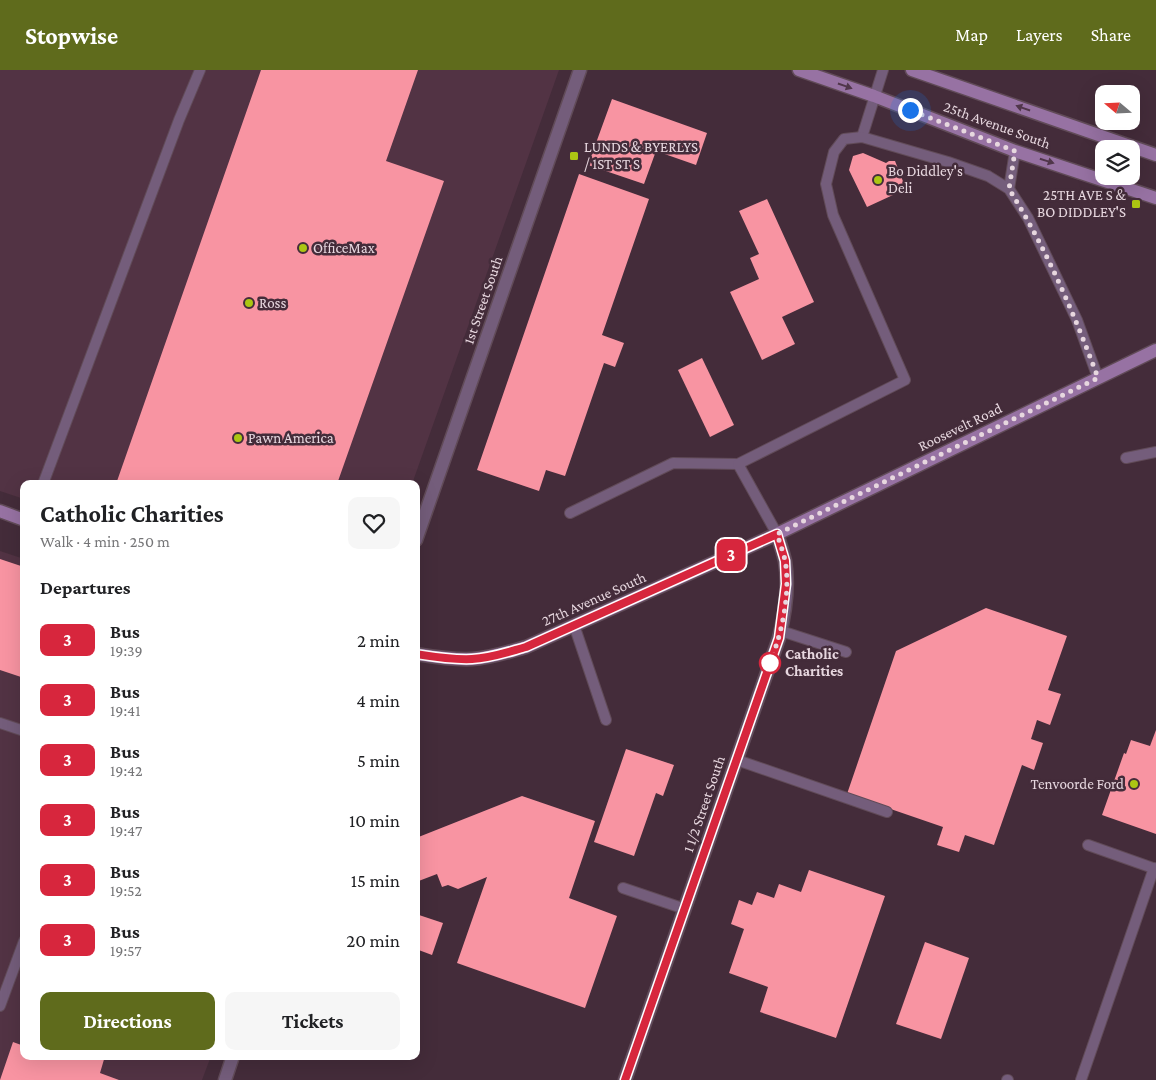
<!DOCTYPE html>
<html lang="en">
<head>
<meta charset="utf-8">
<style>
	body { margin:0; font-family:"Crimson Pro",serif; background:#f6f6f6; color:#202124; height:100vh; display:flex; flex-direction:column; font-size:19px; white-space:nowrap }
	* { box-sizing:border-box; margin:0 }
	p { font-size:16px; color:#757577 }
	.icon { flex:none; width:28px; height:28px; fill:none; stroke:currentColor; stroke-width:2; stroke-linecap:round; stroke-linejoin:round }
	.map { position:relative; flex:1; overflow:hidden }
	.panel { position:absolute; left:20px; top:410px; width:400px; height:580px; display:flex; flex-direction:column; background:#fff; border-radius:10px; box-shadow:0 5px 20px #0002 }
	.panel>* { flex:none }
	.badge { padding:0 10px; border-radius:8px; font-size:18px; line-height:32px }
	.needle { width:32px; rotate:289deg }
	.fabs { position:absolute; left:1095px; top:15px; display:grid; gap:10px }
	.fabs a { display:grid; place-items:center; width:45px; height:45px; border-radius:10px; background:#fff; box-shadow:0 5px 20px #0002; font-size:25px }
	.you { position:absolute; width:25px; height:25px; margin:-12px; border:4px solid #fff; border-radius:50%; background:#1a73e8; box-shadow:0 0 0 8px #1a73e833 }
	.map>.badge { position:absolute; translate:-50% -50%; box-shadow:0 0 0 2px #fff }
	h2 { padding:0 20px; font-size:19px; line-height:45px }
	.round { display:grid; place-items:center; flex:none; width:52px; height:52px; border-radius:10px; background:#f6f6f6 }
	.headline { display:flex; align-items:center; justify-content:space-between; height:85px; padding:0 20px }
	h1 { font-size:24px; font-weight:700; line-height:38px }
	.primary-button { display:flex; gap:10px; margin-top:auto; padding:10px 20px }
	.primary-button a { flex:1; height:58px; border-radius:10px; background:#5f6b1c; color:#fff; font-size:20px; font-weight:700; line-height:58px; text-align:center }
	.primary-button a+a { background:#f6f6f6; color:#202124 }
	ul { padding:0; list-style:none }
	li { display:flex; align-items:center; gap:15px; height:60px; padding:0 20px }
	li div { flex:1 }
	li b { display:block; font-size:19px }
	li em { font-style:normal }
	li .badge { min-width:55px; font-weight:700; text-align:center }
	header { display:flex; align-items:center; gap:30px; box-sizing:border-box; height:70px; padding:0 25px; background:#5f6b1c; color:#fff }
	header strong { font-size:24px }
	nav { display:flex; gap:28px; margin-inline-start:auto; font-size:18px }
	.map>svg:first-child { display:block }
	.built { fill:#523344 }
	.building { fill:#f894a2 }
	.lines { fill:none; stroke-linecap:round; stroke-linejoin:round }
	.lane-casing { stroke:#614b58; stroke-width:12 }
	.street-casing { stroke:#614b58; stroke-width:15 }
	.secondary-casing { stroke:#614b58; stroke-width:15 }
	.lane { stroke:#745d7b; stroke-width:10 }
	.street { stroke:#745d7b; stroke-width:12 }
	.secondary { stroke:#9772a3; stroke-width:12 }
	.oneway { fill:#50364a }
	.line-casing { stroke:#fff; stroke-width:11 }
	.line { stroke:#d7263d; stroke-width:8 }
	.walk { stroke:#e7d7df; stroke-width:5; stroke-dasharray:0 9 }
	.poi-dot { fill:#acc613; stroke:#442c3a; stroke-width:2 }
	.stop-dot { fill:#fff; stroke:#d7263d; stroke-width:2.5 }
	.labels { text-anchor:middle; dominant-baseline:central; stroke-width:5; stroke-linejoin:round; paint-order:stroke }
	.street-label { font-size:15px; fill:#e7d7df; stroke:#442c3a }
	.poi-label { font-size:15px; fill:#e7d7df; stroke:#442c3a; text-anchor:start }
	.stop-label { font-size:15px; font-weight:bold; fill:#e7d7df; stroke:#442c3a; text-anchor:start }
</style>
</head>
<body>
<header>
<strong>Stopwise</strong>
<nav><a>Map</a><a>Layers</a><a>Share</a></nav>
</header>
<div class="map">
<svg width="1156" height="1010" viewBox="0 0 1156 1010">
	<rect width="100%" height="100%" fill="#442c3a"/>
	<g class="built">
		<path d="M0,0H559L412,414H24V429L0,421Z"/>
		<path d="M0,481L24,489V986H211L202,1010H0Z"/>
	</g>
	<g class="building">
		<path d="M261,0H418L386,91L444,111L337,414H116Z"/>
		<path d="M612,29L707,63L696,95L656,81L644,114L588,95Z"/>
		<path d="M863,83L886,93L889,91H895L906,119L867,137L849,100L853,86Z"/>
		<path d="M579,104L649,129L602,265L624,273L615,297L604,293L565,406L546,400L539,421L477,400Z"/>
		<path d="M767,129L814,232L782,247L795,274L762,290L730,222L759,209L750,188L759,184L739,141Z"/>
		<path d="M702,288L734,355L710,367L678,300Z"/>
		<path d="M0,489L24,497V608L0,600Z"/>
		<path d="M986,538L1067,566L1048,620L1061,624L1050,655L1037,650L1031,669L1043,673L1034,700L1022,695L994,775L965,765L959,782L937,775L943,757L847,724L896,581Z"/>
		<path d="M1156,660V764L1102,745L1124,683L1126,684L1131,670L1150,676Z"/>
		<path d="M626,679L674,695L663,726L656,723L634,786L594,772Z"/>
		<path d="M522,726L595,751L569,828L617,846L585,938L457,893L487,807L458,819L448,815L442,817L437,804L416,812V768Z"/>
		<path d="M809,800L885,826L836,968L760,942L768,917L729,903L744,859L731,854L739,830L752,835L757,822L774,828L779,814L801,822Z"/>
		<path d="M416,844L443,853L432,885L416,879Z"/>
		<path d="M925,872L969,888L941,969L896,954Z"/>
		<path d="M13,972L24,976V986H105L100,1003L119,1010H0Z"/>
	</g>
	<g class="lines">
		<g class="lane-casing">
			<g id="lane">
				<path d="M862,67L883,0"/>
				<path d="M1009,119L1015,81"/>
				<path d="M1126,388L1156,382"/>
				<path d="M43,414L179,50L200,0"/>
				<path d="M570,443L673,393L738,394"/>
				<path d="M777,464L738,394L905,310L833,145L826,114L834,82L844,69L862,67L948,92L988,106L1009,119L1028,148L1077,250L1098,308"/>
				<path d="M574,555L606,650"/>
				<path d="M781,561L846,582"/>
				<path d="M0,653L24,661"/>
				<path d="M737,690L887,742"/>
				<path d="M1088,775L1156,799"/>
				<path d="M623,818L685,839"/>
				<path d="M0,936L24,871"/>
				<path d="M1007,1010H1008"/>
				<path d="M1081,1010L1154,798"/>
			</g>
		</g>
		<g class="street-casing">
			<g id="street">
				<path d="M416,470L580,0"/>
				<path d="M225,1010L233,986"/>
				<path d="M625,1010L779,568C785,544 789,515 785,491C783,482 780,473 777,464"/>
			</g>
		</g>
		<g class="secondary-casing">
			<g id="secondary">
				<path d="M799,0L874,26L1015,81L1156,128"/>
				<path d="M912,0L1156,85"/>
				<path d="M0,441L24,450"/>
				<path d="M416,584C435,587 453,590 472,589C491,588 508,582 526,577L777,464L1156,280"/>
			</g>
		</g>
		<use href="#lane" class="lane"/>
		<use href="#street" class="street"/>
		<use href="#secondary" class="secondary"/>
	</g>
	<defs><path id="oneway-solid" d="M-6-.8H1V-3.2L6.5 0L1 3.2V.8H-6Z" transform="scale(1.25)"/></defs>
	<g class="oneway">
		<use href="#oneway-solid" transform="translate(845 16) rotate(19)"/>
		<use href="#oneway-solid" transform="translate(1023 38) rotate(-161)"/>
		<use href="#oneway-solid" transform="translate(1047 91) rotate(18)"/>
	</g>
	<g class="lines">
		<g class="line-casing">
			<path id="line" d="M416,584C435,587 453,590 472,589C491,588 508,582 526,577L777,464L785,491L786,514L779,568L625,1010"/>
		</g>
		<use href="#line" class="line"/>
		<path class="walk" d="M770,593C782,563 791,522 785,490C783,482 780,473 777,464L1098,308C1074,243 1046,178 1009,119L1015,81L910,40"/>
	</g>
	<g class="poi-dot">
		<rect x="569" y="81" width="10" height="10" rx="2.5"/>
		<circle cx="878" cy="110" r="5"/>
		<rect x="1131" y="129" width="10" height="10" rx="2.5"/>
		<circle cx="303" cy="178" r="5"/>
		<circle cx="249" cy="233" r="5"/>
		<circle cx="238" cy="368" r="5"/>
		<circle cx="1134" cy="714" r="5"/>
	</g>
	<circle class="stop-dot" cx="770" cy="593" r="10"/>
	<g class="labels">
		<g class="street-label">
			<text transform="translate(997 55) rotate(20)">25th Avenue South</text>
			<text transform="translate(483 230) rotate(-71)">1st Street South</text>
			<text transform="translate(960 357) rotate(-26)">Roosevelt Road</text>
			<text transform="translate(594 529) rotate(-24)">27th Avenue South</text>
			<text transform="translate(704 734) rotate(-71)">1 1/2 Street South</text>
		</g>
		<g class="poi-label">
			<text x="584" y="77">LUNDS &amp; BYERLYS<tspan x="584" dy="17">/ 1ST ST S</tspan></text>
			<text x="888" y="101">Bo Diddley's<tspan x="888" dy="17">Deli</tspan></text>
			<text x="1126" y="125" text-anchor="end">25TH AVE S &amp;<tspan x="1126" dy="17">BO DIDDLEY'S</tspan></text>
			<text x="313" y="178">OfficeMax</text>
			<text x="259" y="233">Ross</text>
			<text x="248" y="368">Pawn America</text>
			<text x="1124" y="714" text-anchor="end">Tenvoorde Ford</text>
		</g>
		<g class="stop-label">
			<text x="785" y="584">Catholic<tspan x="785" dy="17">Charities</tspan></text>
		</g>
	</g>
</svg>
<div class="fabs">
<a><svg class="needle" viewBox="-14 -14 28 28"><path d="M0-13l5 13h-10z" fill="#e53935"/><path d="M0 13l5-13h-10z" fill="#757577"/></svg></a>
<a><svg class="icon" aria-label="layers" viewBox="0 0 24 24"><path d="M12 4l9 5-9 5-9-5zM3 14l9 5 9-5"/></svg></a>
</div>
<div class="you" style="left:910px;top:40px"></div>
<b class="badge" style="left:731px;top:485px;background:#d7263d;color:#fff">3</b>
<section class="panel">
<div class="headline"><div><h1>Catholic Charities</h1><p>Walk · 4 min · 250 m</p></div><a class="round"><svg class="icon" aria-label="heart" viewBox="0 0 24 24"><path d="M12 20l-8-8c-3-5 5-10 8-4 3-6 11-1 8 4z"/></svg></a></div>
<h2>Departures</h2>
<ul>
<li><span class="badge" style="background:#d7263d;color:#fff">3</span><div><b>Bus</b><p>19:39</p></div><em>2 min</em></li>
<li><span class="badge" style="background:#d7263d;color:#fff">3</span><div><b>Bus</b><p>19:41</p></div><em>4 min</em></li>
<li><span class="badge" style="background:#d7263d;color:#fff">3</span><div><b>Bus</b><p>19:42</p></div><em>5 min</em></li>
<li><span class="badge" style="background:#d7263d;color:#fff">3</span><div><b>Bus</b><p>19:47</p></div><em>10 min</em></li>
<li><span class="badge" style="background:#d7263d;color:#fff">3</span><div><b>Bus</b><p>19:52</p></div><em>15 min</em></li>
<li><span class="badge" style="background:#d7263d;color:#fff">3</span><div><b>Bus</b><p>19:57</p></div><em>20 min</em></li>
</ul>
<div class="primary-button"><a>Directions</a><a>Tickets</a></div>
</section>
</div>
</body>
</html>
